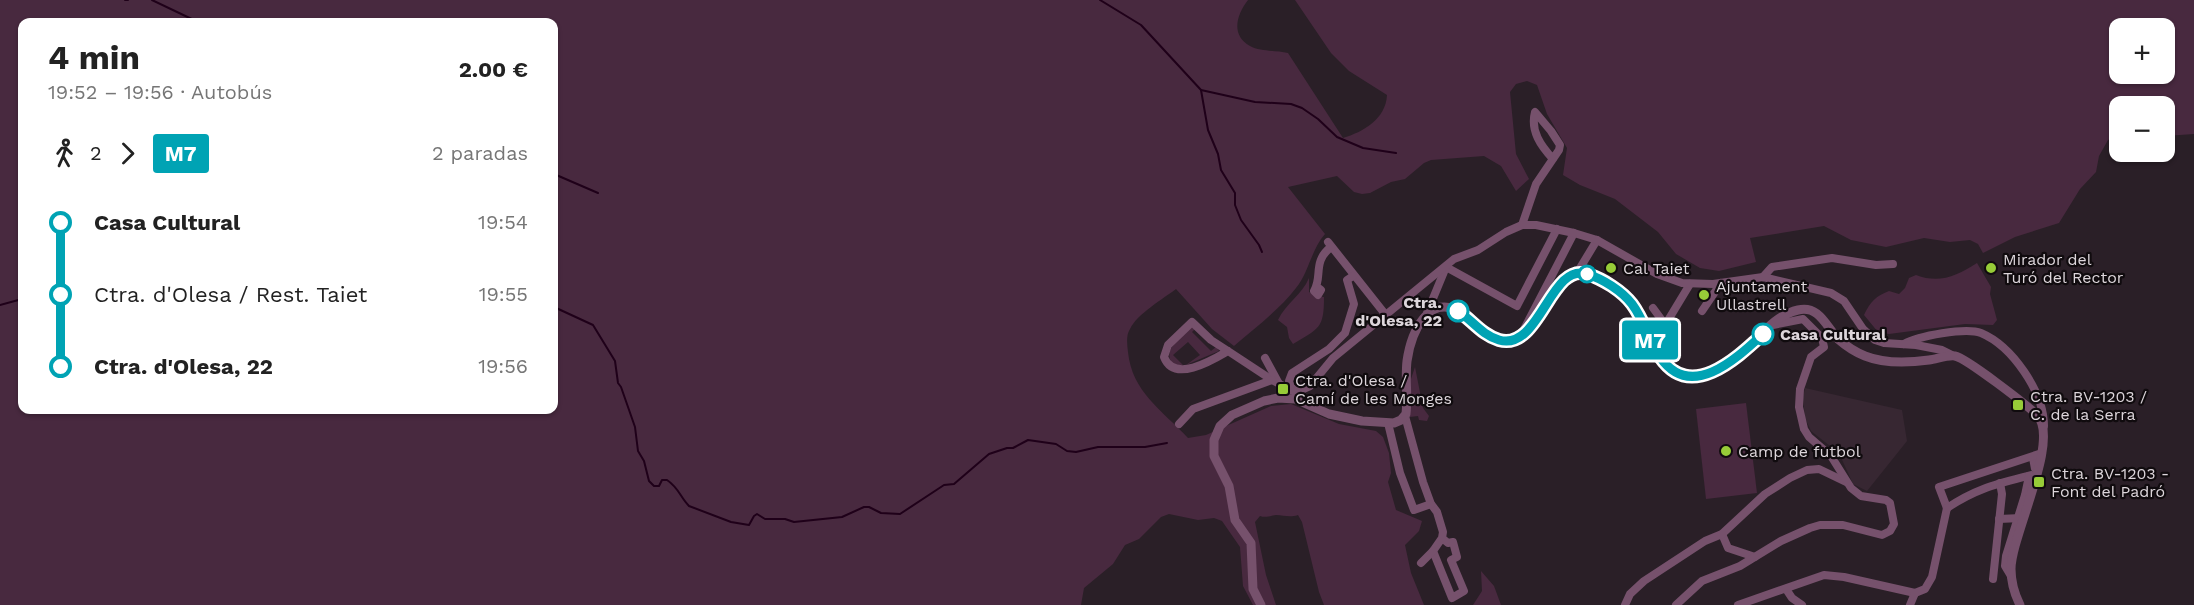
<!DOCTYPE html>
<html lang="es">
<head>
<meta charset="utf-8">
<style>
	body { margin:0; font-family:"Work Sans",sans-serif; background:#f6f6f6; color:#222; height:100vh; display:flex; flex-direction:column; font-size:22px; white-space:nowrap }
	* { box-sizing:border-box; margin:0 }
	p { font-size:20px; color:#767676 }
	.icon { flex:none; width:33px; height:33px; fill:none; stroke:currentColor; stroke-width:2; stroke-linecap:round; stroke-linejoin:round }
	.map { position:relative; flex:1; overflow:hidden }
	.details { position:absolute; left:18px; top:18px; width:540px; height:396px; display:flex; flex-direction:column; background:#fff; border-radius:12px; box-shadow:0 2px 4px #0004 }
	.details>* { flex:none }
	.badge { padding:0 12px; border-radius:4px; font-size:21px; line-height:39px }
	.controls { position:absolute; left:2109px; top:18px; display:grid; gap:12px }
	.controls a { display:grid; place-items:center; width:66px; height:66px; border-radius:12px; background:#fff; box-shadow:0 2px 4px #0004; font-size:30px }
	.map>.badge { position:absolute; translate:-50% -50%; box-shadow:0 0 0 3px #fff }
	.legs { display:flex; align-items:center; gap:9px; height:66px; padding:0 30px; font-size:20px }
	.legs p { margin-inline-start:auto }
	.summary { display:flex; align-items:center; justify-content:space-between; height:102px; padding:0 30px }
	h1 { font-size:33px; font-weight:700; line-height:45px }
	ul { padding:0 30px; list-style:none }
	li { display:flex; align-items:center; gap:21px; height:72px; font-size:22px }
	li i { display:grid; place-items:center; width:9px; height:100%; margin:0 8px; background:currentColor }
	li i::after { content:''; width:15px; height:15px; margin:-8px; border:4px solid; border-radius:50%; background:#fff }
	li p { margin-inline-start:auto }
	li:first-child i { background:linear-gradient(#0000 50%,currentColor 0) }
	li:last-child i { background:linear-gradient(currentColor 50%,#0000 0) }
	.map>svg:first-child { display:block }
	.built { fill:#372732 }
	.green { fill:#48293f; fill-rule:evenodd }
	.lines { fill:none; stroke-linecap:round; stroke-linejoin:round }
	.stream { stroke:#1f0019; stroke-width:2 }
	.pedestrian { stroke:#76516c; stroke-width:6 }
	.minor { stroke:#76516c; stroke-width:8 }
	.tertiary { stroke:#76516c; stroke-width:9 }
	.line-1-casing { stroke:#fff; stroke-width:14 }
	.line-1 { stroke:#00a3b4; stroke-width:9 }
	.poi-dot { fill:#97cc38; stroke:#100b0e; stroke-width:2 }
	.stop-1-dot { fill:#fff; stroke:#00a3b4; stroke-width:3 }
	.labels { text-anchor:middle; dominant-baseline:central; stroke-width:4.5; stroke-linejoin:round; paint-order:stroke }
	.poi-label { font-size:16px; fill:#ddd6db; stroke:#100b0e; text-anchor:start }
	.stop-label { font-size:16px; font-weight:bold; fill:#ddd6db; stroke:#100b0e; text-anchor:end }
</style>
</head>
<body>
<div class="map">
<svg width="2194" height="605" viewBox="0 0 2194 605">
	<rect width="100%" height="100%" fill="#2a1f27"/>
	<path class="built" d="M1805,388L1902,410L1907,441L1867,491L1853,484L1839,453L1811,431L1805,418L1803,398Z"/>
	<g class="green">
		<path d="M0,0H1248C1237,14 1230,35 1250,46C1261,52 1276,50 1288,53L1343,138C1363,132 1386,119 1387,95L1349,71L1331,53L1295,0H2194V134L2165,136L2164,106H2120L2119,136L2108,140L2099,156L2096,172L2080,189L2059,223L2015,237L1983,253L1978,244L1970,240L1950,242L1924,238L1886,247L1851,240L1824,226L1750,238L1756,262L1719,271L1700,268L1676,254L1658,232L1615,199L1580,185L1563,175L1567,148L1547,114L1537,85L1527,81L1516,84L1510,92L1516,154L1529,179L1516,191L1501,166L1484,156L1431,160L1424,163L1405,179L1391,182L1370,193L1362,194L1354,192L1337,176L1288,187L1325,234C1311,250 1309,272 1296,288C1279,310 1255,328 1234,346L1212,329L1176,289C1163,299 1137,314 1130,329C1126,335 1127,344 1128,352C1132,392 1162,410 1188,438L1206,435L1271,406L1291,404L1339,424L1376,431L1383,437L1389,453L1391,473L1388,482L1396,510L1422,521L1419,531L1405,545L1411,573L1424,605H1324L1319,592L1302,522L1298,515C1289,518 1284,515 1276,515C1269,516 1266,518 1260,516L1255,522L1266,575L1276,605H1253L1243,586L1240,547L1222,521L1214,518L1198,520L1169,514L1161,517L1139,539L1125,545L1113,564L1084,588L1081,605H0ZM22,22H554V410H22ZM2120,28H2164V74H2120Z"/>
		<path d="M1977,263L1991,287L1990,294L1997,320L1993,325L1965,324L1889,334L1878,332L1864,315C1870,302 1876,296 1889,291L1899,294L1905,288L1909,278L1916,275C1939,284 1957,276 1977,263Z"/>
		<path d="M1309,278V292L1316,296L1324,297C1324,329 1319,328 1293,344L1289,338L1287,327L1278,320C1286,303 1302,295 1309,278Z"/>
		<path d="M1192,326L1196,328L1192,332L1211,351L1216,347L1219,351L1186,365L1200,355L1188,342L1173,355L1183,365L1175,366C1159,352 1181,337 1192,326Z"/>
		<path d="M1415,367L1423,408L1429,416L1427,421L1419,420L1418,416L1410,417L1411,379Z"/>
		<path d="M1746,403L1757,493L1706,499L1696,409Z"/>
		<path d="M1481,571L1494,586L1501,605H1473L1482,591Z"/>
	</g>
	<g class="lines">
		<g class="stream">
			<path d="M125,0H128"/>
			<path d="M152,0L198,22"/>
			<path d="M1100,0L1141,25L1201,90L1255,102L1291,104L1302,108L1318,119L1337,137L1363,148L1396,153"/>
			<path d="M1201,90L1208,130L1218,154L1221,170L1235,193V205L1241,220L1259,245L1262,252"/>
			<path d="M554,174L598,193"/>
			<path d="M0,305L22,299"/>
			<path d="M554,307L593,325L615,361L618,383L621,387L635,427L638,451L644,461L649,481L654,486H659L662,480H667C679,488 680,497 689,506L731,522L749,525L754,516L757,514L765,519H785L794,522L842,517L864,507H869L881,513L900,514L944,485L954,484L989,454L1007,448H1013L1028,440L1056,444L1067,451L1076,452L1098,447H1145L1167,443"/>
		</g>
		<path class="pedestrian" d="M2038,456L2036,469H2034L2032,458Z"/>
		<g class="minor">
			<path d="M1522,225L1536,184L1559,150L1560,145L1551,131L1535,112C1530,131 1541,146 1553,159"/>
			<path d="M1328,242L1385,314"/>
			<path d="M1446,267L1517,306L1557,229"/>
			<path d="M1577,273L1597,240"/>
			<path d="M1763,277L1772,267L1832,258L1876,265L1893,264"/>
			<path d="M1317,287L1321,290L1318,295L1314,291C1323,276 1312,262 1331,247"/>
			<path d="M1653,308L1664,323L1667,322L1690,284"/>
			<path d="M1702,311L1721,283"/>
			<path d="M1427,313L1446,267"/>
			<path d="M1521,335L1574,233"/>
			<path d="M1904,344C1918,336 1966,327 1981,333C2012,346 2044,392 2044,426"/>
			<path d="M1228,351C1211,361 1174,383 1164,357L1168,345L1192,322L1211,340L1228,351L1272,380L1293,391"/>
			<path d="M1265,358L1278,382"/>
			<path d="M1291,388L1299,391L1310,386L1333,358L1454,259L1478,250L1506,232L1522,225H1536L1574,233L1597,240L1657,274L1682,283L1713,284L1763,277L1831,293L1844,301L1863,329L1875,340L1884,343L1916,345L1942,350L1954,356"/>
			<path d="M1291,388L1289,381L1292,373L1329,349L1345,333L1354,304L1347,280L1353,276"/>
			<path d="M1405,416L1423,482L1431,504L1437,512L1443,532L1442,538L1433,551L1452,598L1464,591L1451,560L1457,557L1453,542L1448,543L1442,538"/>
			<path d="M1388,423L1400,473L1414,510L1431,504"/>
			<path d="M1179,424L1193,409L1272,380"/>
			<path d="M1947,508L1939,487L2042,453"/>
			<path d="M1947,508C1977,488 1997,484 2031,475"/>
			<path d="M1999,519L2021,518"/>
			<path d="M1722,534L1728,548L1755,557"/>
			<path d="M1421,563L1433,551"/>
			<path d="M2011,576L2005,566L2006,556L2025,495L2029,476"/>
			<path d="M1993,579L2002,494L2000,483"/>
			<path d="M1786,589L1792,598L1802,605"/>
			<path d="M1625,605L1630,594L1644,581L1705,541L1722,534L1765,494L1790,478L1807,470L1819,469L1846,482"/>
			<path d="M1676,605L1702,581L1740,566L1781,541L1810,528L1820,525H1843L1882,535L1890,531L1894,524L1890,503L1886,500L1861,496L1851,488L1831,456L1809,437L1804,429L1799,407L1800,389L1811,357L1824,347L1822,338L1803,319L1773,325"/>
			<path d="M1738,605L1824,575L1844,577L1915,593"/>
			<path d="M1910,605L1915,593L1925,589L1932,577L1947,508"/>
		</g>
		<path class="tertiary" d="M1261,605L1253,589L1251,543L1235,520L1229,486L1214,456V440L1220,426L1232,415L1264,401L1278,398L1295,399L1329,414L1362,421L1394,423L1401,420L1406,414C1408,396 1405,378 1407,361C1411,333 1429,290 1463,314C1477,324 1488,341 1507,341C1541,341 1551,268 1584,273C1591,274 1597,279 1603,282C1614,288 1625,295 1633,305C1650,328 1654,374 1691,375C1742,377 1758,319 1798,310C1819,305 1826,326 1838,339C1846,346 1855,352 1865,356C1885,364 1908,363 1929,360C1937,359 1947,355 1955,356C1966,358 2027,405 2037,415C2061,439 2011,536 2011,569C2011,582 2014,593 2020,605"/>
	</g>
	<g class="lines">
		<g class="line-1-casing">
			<path id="line-1" d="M1458,311C1472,320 1482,335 1499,340C1540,352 1550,262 1587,274C1603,279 1622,291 1632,304C1644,320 1649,340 1660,357C1691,402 1737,358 1763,334"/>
		</g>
		<use href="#line-1" class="line-1"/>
	</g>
	<g class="poi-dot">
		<circle cx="1611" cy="268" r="6"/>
		<circle cx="1991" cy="268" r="6"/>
		<circle cx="1704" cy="295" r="6"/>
		<rect x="1277" y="383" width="12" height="12" rx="3"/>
		<rect x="2012" y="399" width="12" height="12" rx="3"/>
		<circle cx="1726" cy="451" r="6"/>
		<rect x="2033" y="476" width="12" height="12" rx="3"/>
	</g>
	<g class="stop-1-dot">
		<circle cx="1587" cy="274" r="8"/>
		<circle cx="1458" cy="311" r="10"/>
		<circle cx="1763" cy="334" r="10"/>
	</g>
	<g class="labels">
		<g class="poi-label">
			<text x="2003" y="259">Mirador del<tspan x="2003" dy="18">Turó del Rector</tspan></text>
			<text x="1623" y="268">Cal Taiet</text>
			<text x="1716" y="286">Ajuntament<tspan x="1716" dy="18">Ullastrell</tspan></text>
			<text x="1295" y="380">Ctra. d'Olesa /<tspan x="1295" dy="18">Camí de les Monges</tspan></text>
			<text x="2030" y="396">Ctra. BV-1203 /<tspan x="2030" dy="18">C. de la Serra</tspan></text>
			<text x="1738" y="451">Camp de futbol</text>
			<text x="2051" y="473">Ctra. BV-1203 -<tspan x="2051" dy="18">Font del Padró</tspan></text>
		</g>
		<g class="stop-label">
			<text x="1442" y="302">Ctra.<tspan x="1442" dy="18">d'Olesa, 22</tspan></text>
			<text x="1780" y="334" text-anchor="start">Casa Cultural</text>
		</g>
	</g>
</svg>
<div class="controls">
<a>+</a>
<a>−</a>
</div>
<b class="badge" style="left:1650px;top:340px;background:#00a3b4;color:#fff">M7</b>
<section class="details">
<div class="summary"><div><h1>4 min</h1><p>19:52 – 19:56 · Autobús</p></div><b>2.00 €</b></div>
<div class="legs"><svg class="icon" aria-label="walk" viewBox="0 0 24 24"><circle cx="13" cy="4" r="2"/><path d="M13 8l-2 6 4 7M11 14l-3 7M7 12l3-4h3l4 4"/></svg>2<svg class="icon" aria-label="forward" viewBox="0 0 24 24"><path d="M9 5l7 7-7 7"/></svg><b class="badge" style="background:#00a3b4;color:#fff">M7</b><p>2 paradas</p></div>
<ul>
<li><i style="color:#00a3b4"></i><b>Casa Cultural</b><p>19:54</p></li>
<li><i style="color:#00a3b4"></i><span>Ctra. d'Olesa / Rest. Taiet</span><p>19:55</p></li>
<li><i style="color:#00a3b4"></i><b>Ctra. d'Olesa, 22</b><p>19:56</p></li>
</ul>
</section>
</div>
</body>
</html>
